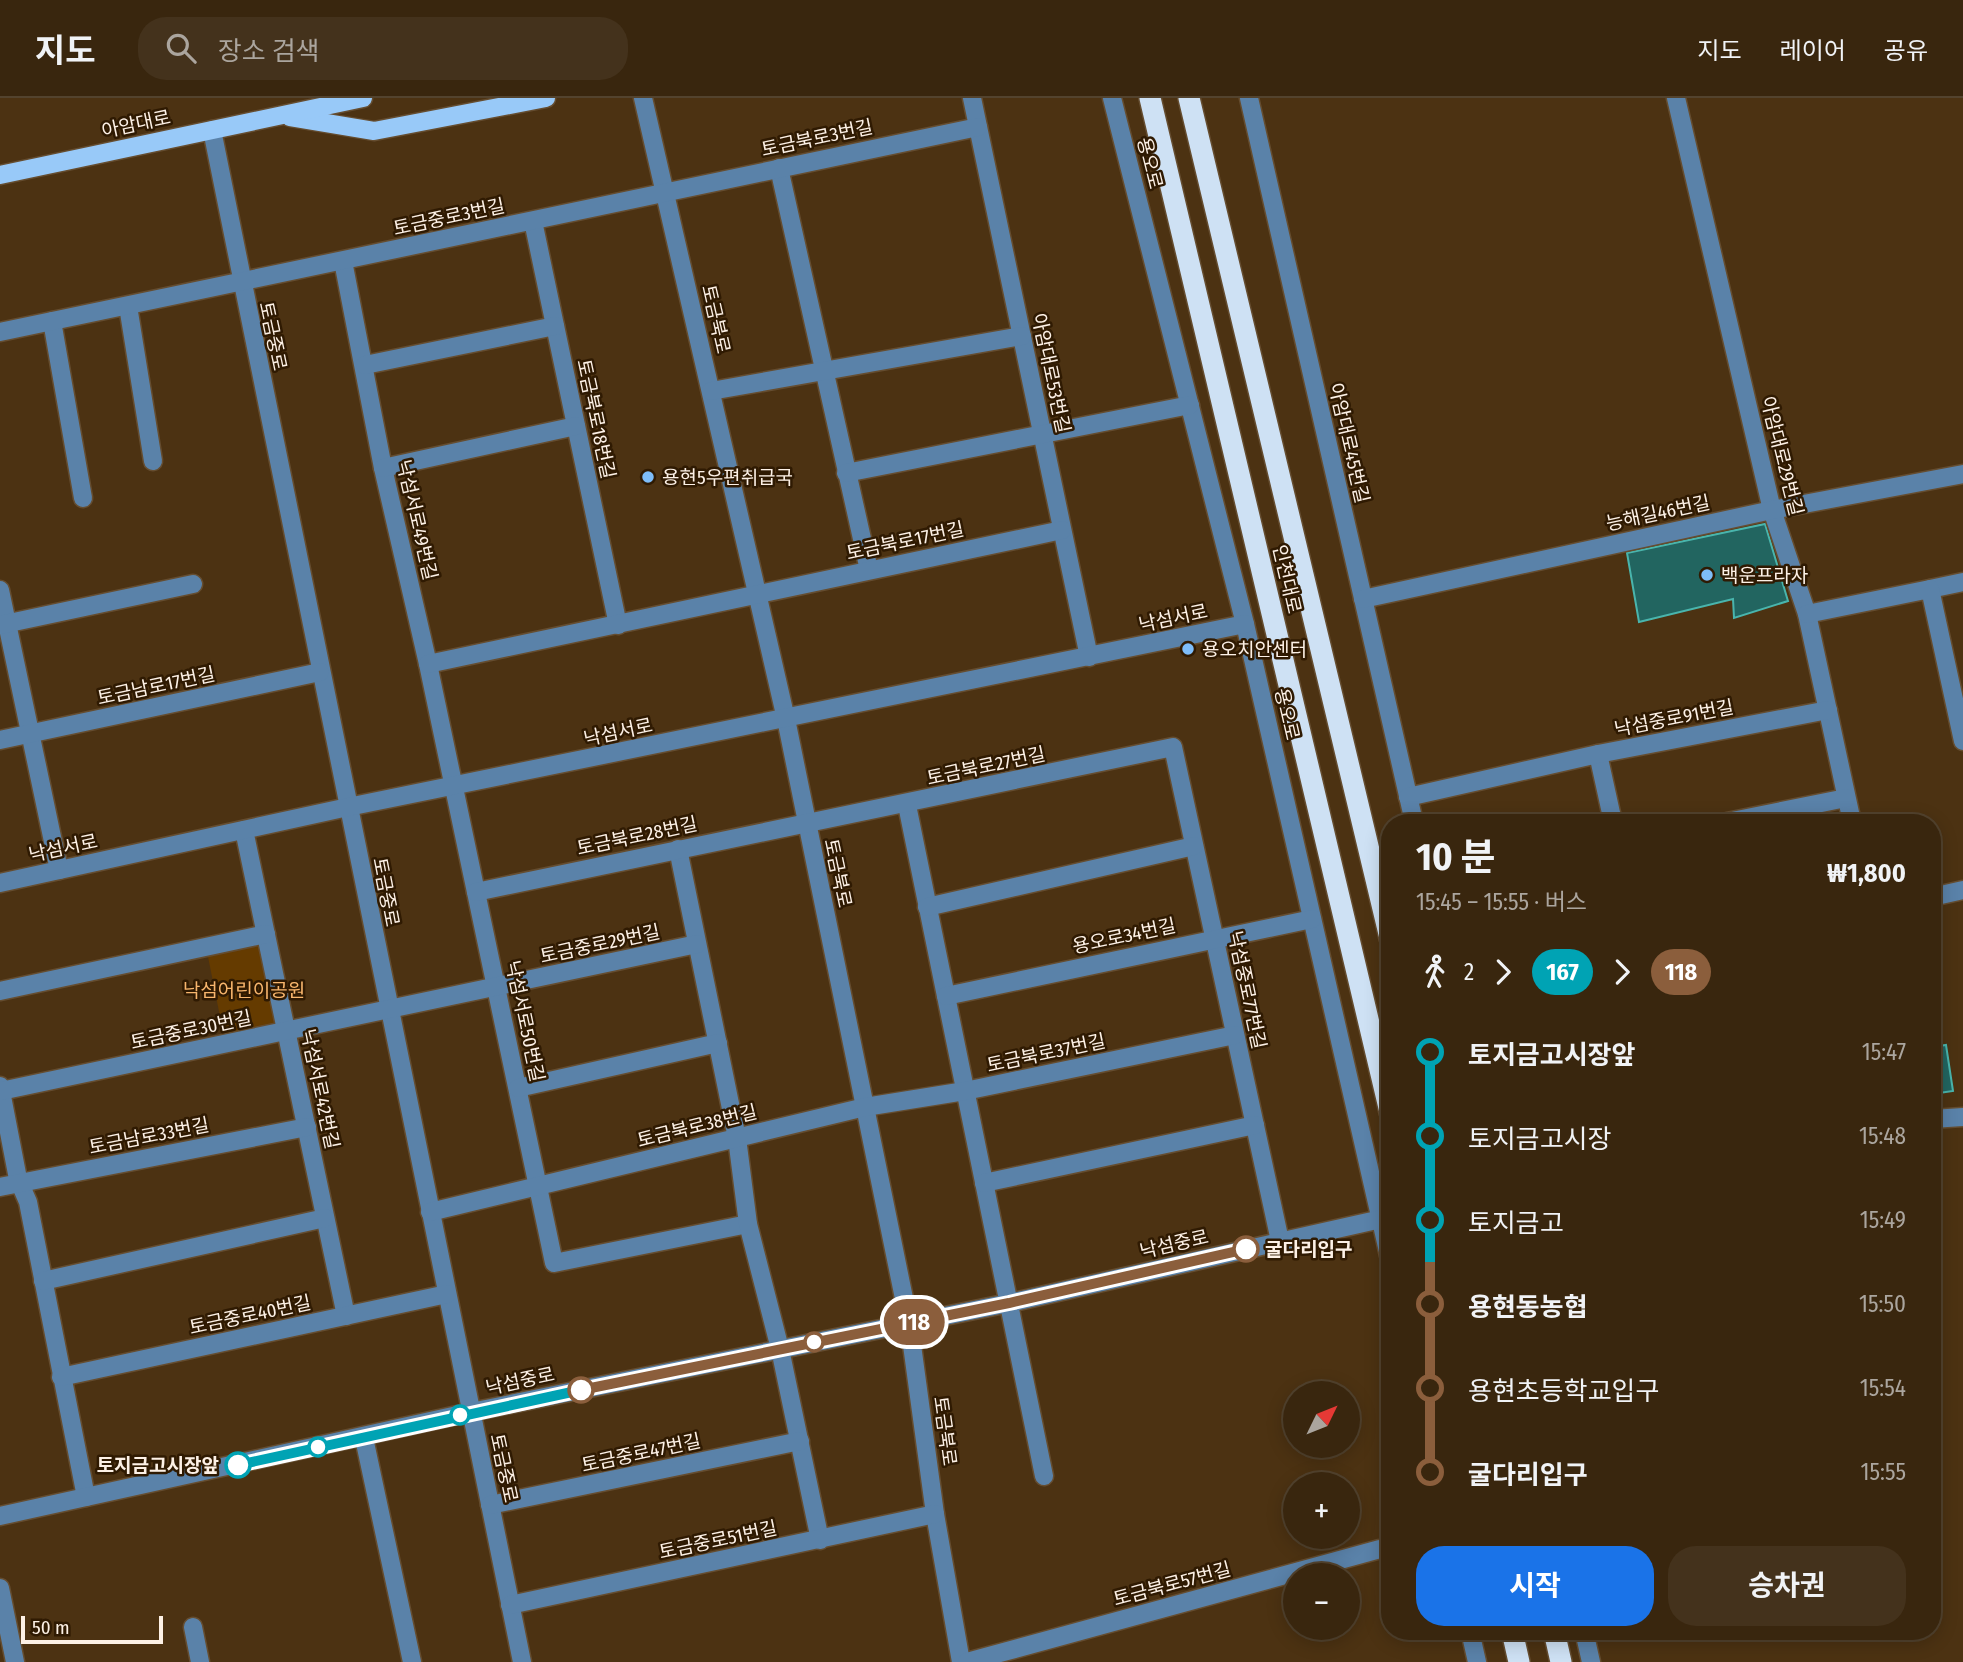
<!DOCTYPE html>
<html lang="ko">
<head>
<meta charset="utf-8">
<style>
	body { margin:0; font-family:"Fira Sans Condensed","Noto Sans KR",sans-serif; background:#44321c; color:#f1f3f6; height:100vh; display:flex; flex-direction:column; font-size:26px; white-space:nowrap }
	* { box-sizing:border-box; margin:0 }
	p { font-size:23px; color:#aba59e }
	.icon { flex:none; width:38px; height:38px; fill:none; stroke:currentColor; stroke-width:2; stroke-linecap:round; stroke-linejoin:round }
	.map { position:relative; flex:1; overflow:hidden }
	.details { position:absolute; left:1381px; top:716px; width:560px; height:826px; display:flex; flex-direction:column; background:#39260e; border-radius:28px; box-shadow:0 4px 18px #0003,0 0 0 2px #53432e }
	.details>* { flex:none }
	.badge { padding:0 14px; border-radius:23px; font-size:24px; line-height:46px }
	.needle { width:46px; rotate:47deg }
	.controls { position:absolute; left:1283px; top:1283px; display:grid; gap:14px }
	.controls a { display:grid; place-items:center; width:77px; height:77px; border-radius:50%; background:#39260e; box-shadow:0 4px 18px #0003,0 0 0 2px #53432e; font-size:35px }
	.scale { position:absolute; left:21px; bottom:18px; width:142px; box-sizing:border-box; padding-left:7px; border:4px solid #fdf1e6; border-top:0; font-size:19px; line-height:24px; white-space:nowrap; color:#fdf1e6; -webkit-text-stroke:5px #2f1a02; paint-order:stroke }
	.map>.badge { position:absolute; translate:-50% -50%; box-shadow:0 0 0 4px #fff }
	.legs { display:flex; align-items:center; gap:10px; height:77px; padding:0 35px; font-size:23px }
	.legs p { margin-inline-start:auto }
	.summary { display:flex; align-items:center; justify-content:space-between; height:119px; padding:0 35px }
	h1 { font-size:38px; font-weight:700; line-height:52px }
	.button { display:flex; gap:14px; margin-top:auto; padding:14px 35px }
	.button a { flex:1; height:80px; border-radius:28px; background:#1a73e8; color:#fff; font-size:28px; font-weight:700; line-height:80px; text-align:center }
	.button a+a { background:#44321c; color:#f1f3f6 }
	ul { padding:0 35px; list-style:none }
	li { display:flex; align-items:center; gap:24px; height:84px; font-size:26px }
	li i { display:grid; place-items:center; width:10px; height:100%; margin:0 9px; background:currentColor }
	li i::after { content:''; width:18px; height:18px; margin:-9px; border:5px solid; border-radius:50%; background:#39260e }
	li p { margin-inline-start:auto }
	li:first-child i { background:linear-gradient(#0000 50%,currentColor 0) }
	li:last-child i { background:linear-gradient(currentColor 50%,#0000 0) }
	header { display:flex; align-items:center; gap:42px; box-sizing:border-box; height:98px; padding:0 35px; background:#39260e; border-bottom:2px solid #53432e }
	header strong { font-size:33px }
	nav { display:flex; gap:38px; margin-inline-start:auto; font-size:24px }
	.search { width:490px; height:63px; background:#44321c; display:flex; align-items:center; gap:18px; box-sizing:border-box; padding:0 24px; border-radius:28px; color:#aba59e; font-size:26px }
	.map>svg:first-child { display:block }
	.green { fill:#653b00 }
	.building { fill:#226560; stroke:#49b5ad; stroke-width:2 }
	.lines { fill:none; stroke-linecap:round; stroke-linejoin:round }
	.minor-casing { stroke:#654d30; stroke-width:21 }
	.major-casing { stroke:#654d30; stroke-width:21 }
	.highway-casing { stroke:#654d30; stroke-width:24 }
	.minor { stroke:#5a82a9; stroke-width:18 }
	.major { stroke:#98c9f8; stroke-width:18 }
	.highway { stroke:#cee1f4; stroke-width:21 }
	.line-1-casing { stroke:#fff; stroke-width:16 }
	.line-2-casing { stroke:#fff; stroke-width:16 }
	.line-1 { stroke:#00a3b4; stroke-width:10 }
	.line-2 { stroke:#8b5e3c; stroke-width:10 }
	.poi-dot { fill:#7ebdf9; stroke:#2f1a02; stroke-width:2.5 }
	.stop-2-dot { fill:#fff; stroke:#8b5e3c; stroke-width:3.5 }
	.stop-1-dot { fill:#fff; stroke:#00a3b4; stroke-width:3.5 }
	.labels { text-anchor:middle; dominant-baseline:central; stroke-width:5; stroke-linejoin:round; paint-order:stroke }
	.street-label { font-size:19px; fill:#fdf1e6; stroke:#2f1a02 }
	.poi-label { font-size:19px; fill:#fdf1e6; stroke:#2f1a02; text-anchor:start }
	.park-label { font-size:19px; fill:#f8b66d; stroke:#2f1a02 }
	.stop-label { font-size:19px; font-weight:bold; fill:#fdf1e6; stroke:#2f1a02; text-anchor:start }
</style>
</head>
<body>
<header>
<strong>지도</strong>
<div class="search"><svg class="icon" aria-label="search" viewBox="0 0 24 24"><circle cx="10" cy="10" r="6"/><path d="M15 15l6 6"/></svg>장소 검색</div>
<nav><a>지도</a><a>레이어</a><a>공유</a></nav>
</header>
<div class="map">
<svg width="1963" height="1564" viewBox="0 0 1963 1564">
	<rect width="100%" height="100%" fill="#4c3212"/>
	<path class="green" d="M263,840L283,931L225,943L207,854Z"/>
	<g class="building">
		<path d="M1765,426L1788,503L1734,520L1733,501L1639,524L1627,455Z"/>
		<path d="M1946,947L1953,993L1932,996V949Z"/>
	</g>
	<g class="lines">
		<g class="minor-casing">
			<g id="minor">
				<path d="M643,0L786,621L909,1225L935,1416L961,1564"/>
				<path d="M972,0L1089,559"/>
				<path d="M1112,0L1245,526L1390,1162"/>
				<path d="M1249,0L1414,724"/>
				<path d="M1676,0L1772,412L1807,516L1852,724"/>
				<path d="M212,32L522,1564"/>
				<path d="M779,70L869,472"/>
				<path d="M533,123L618,527"/>
				<path d="M343,163L383,370L428,566L554,1165L748,1126"/>
				<path d="M128,208L153,363"/>
				<path d="M52,223L83,400"/>
				<path d="M0,234L978,29"/>
				<path d="M365,267L555,228"/>
				<path d="M711,293L1022,238"/>
				<path d="M383,370L576,328"/>
				<path d="M846,375L1190,307"/>
				<path d="M1930,491L1963,484"/>
				<path d="M0,492L59,772"/>
				<path d="M1363,501L1772,412L1963,376"/>
				<path d="M1807,516L1930,491L1963,643"/>
				<path d="M0,527L193,486"/>
				<path d="M428,566L1062,432"/>
				<path d="M0,642L320,574"/>
				<path d="M1598,656L1613,724"/>
				<path d="M1408,699L1598,656L1828,612"/>
				<path d="M907,707L1044,1378"/>
				<path d="M1727,724L1846,700"/>
				<path d="M244,732L346,1218"/>
				<path d="M678,751L737,1040L748,1126L780,1251L820,1442"/>
				<path d="M0,785L348,709L1245,526"/>
				<path d="M476,794L1173,649L1280,1143"/>
				<path d="M1932,799L1963,792"/>
				<path d="M927,809L1194,748"/>
				<path d="M0,893L266,836"/>
				<path d="M946,898L1312,821"/>
				<path d="M0,988L18,1081L28,1104L86,1399"/>
				<path d="M518,990L718,945"/>
				<path d="M1,993L697,846"/>
				<path d="M1932,1021L1963,1019"/>
				<path d="M984,1085L1255,1027"/>
				<path d="M0,1089L307,1029"/>
				<path d="M430,1114L865,1009L965,993L1235,937"/>
				<path d="M43,1183L325,1120"/>
				<path d="M61,1279L447,1196"/>
				<path d="M364,1340L412,1564"/>
				<path d="M490,1407L800,1343"/>
				<path d="M0,1418L471,1314L1009,1205L1390,1119"/>
				<path d="M0,1490L15,1564"/>
				<path d="M510,1507L935,1416"/>
				<path d="M193,1529L200,1564"/>
				<path d="M1470,1533L1477,1564"/>
				<path d="M1584,1533L1591,1564"/>
				<path d="M967,1564L1380,1451H1390"/>
			</g>
		</g>
		<g class="major-casing">
			<g id="major">
				<path d="M290,19L374,33L546,0"/>
				<path d="M0,77L363,0"/>
			</g>
		</g>
		<g class="highway-casing">
			<g id="highway">
				<path d="M1150,0L1390,1014"/>
				<path d="M1189,0L1390,840"/>
				<path d="M1512,1533L1519,1564"/>
				<path d="M1554,1533L1561,1564"/>
			</g>
		</g>
		<use href="#minor" class="minor"/>
		<use href="#major" class="major"/>
		<use href="#highway" class="highway"/>
	</g>
	<g class="lines">
		<g class="line-1-casing">
			<path id="line-1" d="M238,1367L581,1292"/>
		</g>
		<g class="line-2-casing">
			<path id="line-2" d="M581,1292L1009,1205L1246,1151"/>
		</g>
		<use href="#line-1" class="line-1"/>
		<use href="#line-2" class="line-2"/>
	</g>
	<g class="poi-dot">
		<circle cx="648" cy="379" r="7"/>
		<circle cx="1707" cy="477" r="7"/>
		<circle cx="1188" cy="551" r="7"/>
	</g>
	<g class="stop-2-dot">
		<circle cx="1246" cy="1151" r="12"/>
		<circle cx="814" cy="1244" r="9"/>
		<circle cx="581" cy="1292" r="12"/>
	</g>
	<g class="stop-1-dot">
		<circle cx="460" cy="1317" r="9"/>
		<circle cx="318" cy="1349" r="9"/>
		<circle cx="238" cy="1367" r="12"/>
	</g>
	<g class="labels">
		<g class="street-label">
			<text transform="translate(136 26) rotate(-12)">아암대로</text>
			<text transform="translate(817 40) rotate(-12)">토금북로3번길</text>
			<text transform="translate(1150 65) rotate(76)">용오로</text>
			<text transform="translate(449 119) rotate(-12)">토금중로3번길</text>
			<text transform="translate(716 221) rotate(77)">토금북로</text>
			<text transform="translate(273 238) rotate(78)">토금중로</text>
			<text transform="translate(1051 275) rotate(78)">아암대로53번길</text>
			<text transform="translate(596 321) rotate(78)">토금북로18번길</text>
			<text transform="translate(1349 345) rotate(77)">아암대로45번길</text>
			<text transform="translate(1782 358) rotate(76)">아암대로29번길</text>
			<text transform="translate(1658 415) rotate(-12)">능해길46번길</text>
			<text transform="translate(417 422) rotate(77)">낙섬서로49번길</text>
			<text transform="translate(905 443) rotate(-12)">토금북로17번길</text>
			<text transform="translate(1287 481) rotate(77)">인천대로</text>
			<text transform="translate(1173 520) rotate(-12)">낙섬서로</text>
			<text transform="translate(156 588) rotate(-12)">토금남로17번길</text>
			<text transform="translate(1287 616) rotate(77)">용오로</text>
			<text transform="translate(1674 620) rotate(-11)">낙섬중로91번길</text>
			<text transform="translate(618 634) rotate(-12)">낙섬서로</text>
			<text transform="translate(986 668) rotate(-12)">토금북로27번길</text>
			<text transform="translate(637 738) rotate(-12)">토금북로28번길</text>
			<text transform="translate(63 750) rotate(-12)">낙섬서로</text>
			<text transform="translate(838 775) rotate(78)">토금북로</text>
			<text transform="translate(386 794) rotate(79)">토금중로</text>
			<text transform="translate(1124 838) rotate(-12)">용오로34번길</text>
			<text transform="translate(600 846) rotate(-12)">토금중로29번길</text>
			<text transform="translate(1247 892) rotate(78)">낙섬중로77번길</text>
			<text transform="translate(525 923) rotate(78)">낙섬서로50번길</text>
			<text transform="translate(191 932) rotate(-12)">토금중로30번길</text>
			<text transform="translate(1046 955) rotate(-12)">토금북로37번길</text>
			<text transform="translate(320 991) rotate(78)">낙섬서로42번길</text>
			<text transform="translate(697 1028) rotate(-14)">토금북로38번길</text>
			<text transform="translate(149 1038) rotate(-11)">토금남로33번길</text>
			<text transform="translate(1174 1146) rotate(-13)">낙섬중로</text>
			<text transform="translate(250 1217) rotate(-12)">토금중로40번길</text>
			<text transform="translate(520 1283) rotate(-12)">낙섬중로</text>
			<text transform="translate(945 1333) rotate(82)">토금북로</text>
			<text transform="translate(641 1355) rotate(-12)">토금중로47번길</text>
			<text transform="translate(504 1370) rotate(78)">토금중로</text>
			<text transform="translate(718 1442) rotate(-12)">토금중로51번길</text>
			<text transform="translate(1172 1486) rotate(-15)">토금북로57번길</text>
		</g>
		<g class="poi-label">
			<text x="662" y="379">용현5우편취급국</text>
			<text x="1721" y="477">백운프라자</text>
			<text x="1202" y="551">용오치안센터</text>
		</g>
		<g class="park-label">
			<text x="244" y="892">낙섬어린이공원</text>
		</g>
		<g class="stop-label">
			<text x="1265" y="1151">굴다리입구</text>
			<text x="219" y="1367" text-anchor="end">토지금고시장앞</text>
		</g>
	</g>
</svg>
<div class="controls">
<a><svg class="needle" viewBox="-14 -14 28 28"><path d="M0-13l5 13h-10z" fill="#e53935"/><path d="M0 13l5-13h-10z" fill="#aba59e"/></svg></a>
<a>+</a>
<a>−</a>
</div>
<div class="scale">50 m</div>
<b class="badge" style="left:914px;top:1224px;background:#8b5e3c;color:#fff">118</b>
<section class="details">
<div class="summary"><div><h1>10 분</h1><p>15:45 – 15:55 · 버스</p></div><b>₩1,800</b></div>
<div class="legs"><svg class="icon" aria-label="walk" viewBox="0 0 24 24"><circle cx="13" cy="4" r="2"/><path d="M13 8l-2 6 4 7M11 14l-3 7M7 12l3-4h3l4 4"/></svg>2<svg class="icon" aria-label="forward" viewBox="0 0 24 24"><path d="M9 5l7 7-7 7"/></svg><b class="badge" style="background:#00a3b4;color:#fff">167</b><svg class="icon" aria-label="forward" viewBox="0 0 24 24"><path d="M9 5l7 7-7 7"/></svg><b class="badge" style="background:#8b5e3c;color:#fff">118</b></div>
<ul>
<li><i style="color:#00a3b4"></i><b>토지금고시장앞</b><p>15:47</p></li>
<li><i style="color:#00a3b4"></i><span>토지금고시장</span><p>15:48</p></li>
<li><i style="color:#00a3b4"></i><span>토지금고</span><p>15:49</p></li>
<li><i style="color:#8b5e3c"></i><b>용현동농협</b><p>15:50</p></li>
<li><i style="color:#8b5e3c"></i><span>용현초등학교입구</span><p>15:54</p></li>
<li><i style="color:#8b5e3c"></i><b>굴다리입구</b><p>15:55</p></li>
</ul>
<div class="button"><a>시작</a><a>승차권</a></div>
</section>
</div>
</body>
</html>
